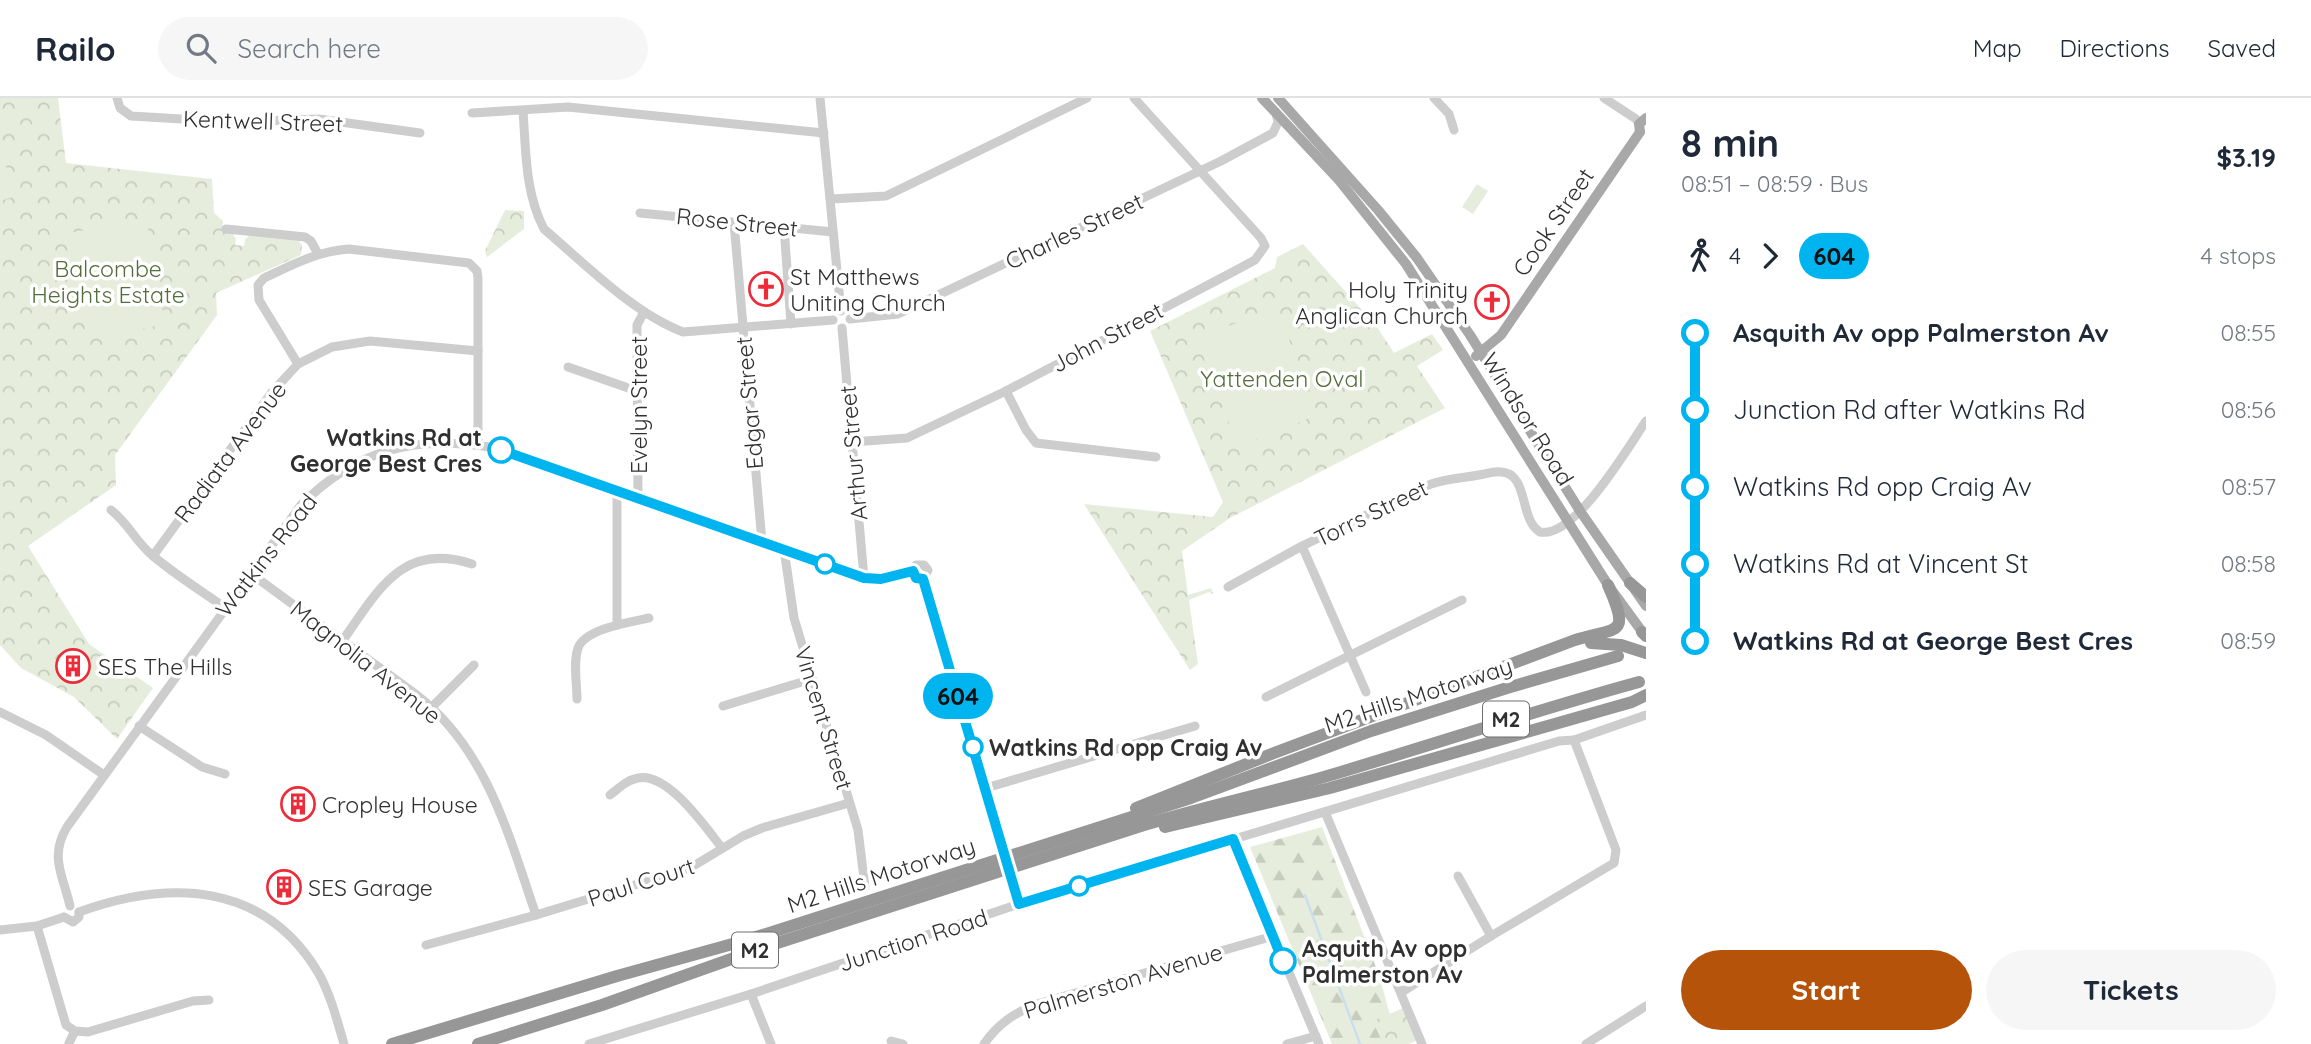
<!DOCTYPE html>
<html lang="en">
<head>
<meta charset="utf-8">
<style>
	body { margin:0; font-family:Quicksand,sans-serif; background:#f6f6f7; color:#1f2937; height:100vh; display:flex; flex-direction:column; font-size:26px; white-space:nowrap }
	* { box-sizing:border-box; margin:0 }
	p { font-size:23px; color:#747a83 }
	.icon { flex:none; width:38px; height:38px; fill:none; stroke:currentColor; stroke-width:2; stroke-linecap:round; stroke-linejoin:round }
	.map { position:relative; flex:1; overflow:hidden }
	.details { display:flex; flex-direction:column; background:#fff; width:665px }
	.details>* { flex:none }
	.badge { padding:0 14px; border-radius:23px; font-size:24px; line-height:46px }
	.map>.badge { position:absolute; translate:-50% -50%; box-shadow:0 0 0 4px #fff }
	.legs { display:flex; align-items:center; gap:10px; height:77px; padding:0 35px; font-size:23px }
	.legs p { margin-inline-start:auto }
	.summary { display:flex; align-items:center; justify-content:space-between; height:119px; padding:0 35px }
	h1 { font-size:38px; font-weight:800; line-height:52px }
	.action { display:flex; gap:14px; margin-top:auto; padding:14px 35px }
	.action a { flex:1; height:80px; border-radius:42px; background:#b45309; color:#fff; font-size:28px; font-weight:800; line-height:80px; text-align:center }
	.action a+a { background:#f6f6f7; color:#1f2937 }
	ul { padding:0 35px; list-style:none }
	li { display:flex; align-items:center; gap:24px; height:77px; font-size:26px }
	li i { display:grid; place-items:center; width:10px; height:100%; margin:0 9px; background:currentColor }
	li i::after { content:''; width:18px; height:18px; margin:-9px; border:5px solid; border-radius:50%; background:#fff }
	li p { margin-inline-start:auto }
	li:first-child i { background:linear-gradient(#0000 50%,currentColor 0) }
	li:last-child i { background:linear-gradient(currentColor 50%,#0000 0) }
	header { display:flex; align-items:center; gap:42px; box-sizing:border-box; height:98px; padding:0 35px; background:#fff; border-bottom:2px solid #e0e1e3 }
	header strong { font-size:33px }
	nav { display:flex; gap:38px; margin-inline-start:auto; font-size:24px }
	.search { width:490px; height:63px; background:#f6f6f7; display:flex; align-items:center; gap:18px; box-sizing:border-box; padding:0 24px; border-radius:38px; color:#747a83; font-size:26px }
	main { display:flex; flex:1; min-height:0 }
	.map>svg:first-child { display:block }
	.forest { fill:url(#forest-firs) }
	.park { fill:url(#park-crowns) }
	.garden { fill:#e6eddd }
	.lines { fill:none; stroke-linecap:round; stroke-linejoin:round }
	.stream { stroke:#c9dfee; stroke-width:2.5 }
	.minor { stroke:#cdcdcd; stroke-width:9 }
	.major { stroke:#a8a8a8; stroke-width:10 }
	.highway { stroke:#979797; stroke-width:12 }
	.line-1-casing { stroke:#fff; stroke-width:16 }
	.line-1 { stroke:#00b5ef; stroke-width:10 }
	.stop-1-dot { fill:#fff; stroke:#00b5ef; stroke-width:3.5 }
	.labels { text-anchor:middle; dominant-baseline:central; stroke-width:7; stroke-linejoin:round; paint-order:stroke }
	.shield { fill:#fff; stroke:#6e6e6e; stroke-width:2 }
	.shield-label { font-size:21px; font-weight:bold; fill:#303030 }
	.street-label { font-size:23px; fill:#303030; stroke:#fff }
	.park-label { font-size:23px; fill:#526e3a; stroke:#fff }
	.poi-label { font-size:23px; fill:#303030; stroke:#fff; text-anchor:start }
	.stop-label { font-size:23px; font-weight:bold; fill:#303030; stroke:#fff; text-anchor:start }
</style>
</head>
<body>
<header>
<strong>Railo</strong>
<div class="search"><svg class="icon" aria-label="search" viewBox="0 0 24 24"><circle cx="10" cy="10" r="6"/><path d="M15 15l6 6"/></svg>Search here</div>
<nav><a>Map</a><a>Directions</a><a>Saved</a></nav>
</header>
<main>
<div class="map">
<svg width="1646" height="946" viewBox="0 0 1646 946">
	<defs>
		<pattern id="forest-firs" width="22" height="20" patternUnits="userSpaceOnUse" patternTransform="scale(1.75)"><rect width="22" height="20" fill="#e6eddd"/><path d="M5 1l3.5 6h-7zM16 11l3.5 6h-7z" fill="#c6ccbe"/></pattern>
		<pattern id="park-crowns" width="20" height="18" patternUnits="userSpaceOnUse" patternTransform="scale(1.75)"><rect width="20" height="18" fill="#e6eddd"/><path d="M2 6a3 3 0 1 1 6 0M12 15a3 3 0 1 1 6 0" fill="none" stroke="#c6ccbe"/></pattern>
	</defs>
	<rect width="100%" height="100%" fill="#fff"/>
	<path class="forest" d="M1322,729L1379,877L1398,946H1332L1250,749Z"/>
	<g class="park">
		<path d="M0,0H58L66,65L212,81L214,115L223,123L222,134L232,135L236,141L235,147L244,148L245,141L250,137L298,142L302,147L301,157L216,195L217,217L115,357L116,387L28,448L89,546L153,590L117,641L74,599L21,570L0,547Z"/>
		<path d="M505,112L524,113V131L487,159L485,153Z"/>
		<path d="M1303,146L1377,229L1394,255L1432,236L1443,252L1417,268L1445,310L1230,420L1182,453L1188,497L1211,490L1213,496L1209,494L1189,502L1198,566L1190,572L1084,406L1213,419L1223,404L1150,233L1275,170L1277,159Z"/>
		<path d="M1403,910L1416,943L1408,946H1383L1373,923Z"/>
	</g>
	<g class="garden">
		<path d="M0,50L16,98L0,103Z"/>
		<path d="M1477,86L1488,93L1473,116L1462,109Z"/>
		<path d="M143,120L144,124H146L157,163V182L165,226L92,241V238H89L79,194L82,192L70,135Z"/>
		<path d="M1277,210L1318,317L1238,348L1196,240Z"/>
	</g>
	<g class="lines">
		<path class="stream" d="M1305,797L1360,946"/>
		<g class="minor">
			<path d="M117,0L120,10L131,18L232,24L319,21L420,35"/>
			<path d="M820,0L841,213"/>
			<path d="M1434,0L1449,16L1454,32"/>
			<path d="M1604,0L1636,21L1639,26"/>
			<path d="M523,13C526,53 525,95 544,131C585,166 633,215 683,234L833,222"/>
			<path d="M472,15L568,9L824,35"/>
			<path d="M831,101L886,98L1087,0"/>
			<path d="M640,115L833,134"/>
			<path d="M734,125L762,444"/>
			<path d="M784,129L791,226"/>
			<path d="M226,131L305,139L311,143L318,156"/>
			<path d="M850,221L898,216L1221,63L1273,35L1278,24L1276,15"/>
			<path d="M842,230L864,480"/>
			<path d="M298,266L259,202L258,187L264,180C292,167 318,153 349,151L469,165L477,173L478,180V347"/>
			<path d="M568,269L637,293"/>
			<path d="M1006,293L1026,332L1036,345L1156,359"/>
			<path d="M852,344L907,340L1006,293L1229,176L1255,162L1265,148L1261,140L1134,0"/>
			<path d="M617,393V527"/>
			<path d="M638,401L637,227L644,214"/>
			<path d="M111,412C129,426 135,443 152,457C174,476 200,492 224,509"/>
			<path d="M1302,448L1366,594"/>
			<path d="M784,451L794,520L858,732L865,789"/>
			<path d="M153,458L272,294L298,266L332,249L370,243L478,253"/>
			<path d="M913,473L916,467H924L928,472L924,480"/>
			<path d="M250,475L418,598C487,652 509,738 536,817"/>
			<path d="M924,480L1019,806"/>
			<path d="M1228,489L1302,448L1431,386C1446,381 1463,380 1479,377C1486,376 1493,373 1501,374C1529,375 1519,422 1540,434C1575,441 1628,349 1646,323"/>
			<path d="M343,542C378,493 402,443 472,466"/>
			<path d="M1266,599L1462,502"/>
			<path d="M577,601C577,586 573,565 578,550C585,531 630,524 649,520"/>
			<path d="M723,608L812,581"/>
			<path d="M432,609L474,567"/>
			<path d="M0,614L46,637L104,677"/>
			<path d="M139,628L202,669L225,676"/>
			<path d="M1574,642L1646,617"/>
			<path d="M986,690L1195,628"/>
			<path d="M610,697C619,690 627,682 638,680C668,674 706,730 722,750"/>
			<path d="M1325,714L1422,946"/>
			<path d="M1233,741L1319,946"/>
			<path d="M1458,778L1491,838"/>
			<path d="M70,808C63,777 49,759 67,729L301,407C356,352 414,337 489,349L864,480L881,481L913,473"/>
			<path d="M79,814C170,781 265,784 319,876C331,898 337,922 344,946"/>
			<path d="M64,819L73,824L79,819V814"/>
			<path d="M37,828L66,927L75,933L88,934L193,903L209,902"/>
			<path d="M0,832L37,828L64,819"/>
			<path d="M426,847L536,817L690,770L743,738L762,730L849,705"/>
			<path d="M751,896L771,946"/>
			<path d="M891,943L903,946"/>
			<path d="M69,945L75,933"/>
			<path d="M589,946L751,896L1019,806L1559,643L1574,642L1616,752L1614,765L1491,838L1402,894"/>
			<path d="M984,946C998,926 1014,915 1037,906L1273,838"/>
			<path d="M1287,946L1316,938"/>
			<path d="M1586,946L1646,908"/>
		</g>
		<g class="major">
			<path d="M1262,0L1338,81L1406,166L1608,487L1646,539"/>
			<path d="M1278,0L1378,112L1417,160L1470,237L1580,413L1646,508"/>
			<path d="M1640,34L1639,26L1646,20"/>
			<path d="M1476,258L1501,237L1640,34"/>
		</g>
		<g class="highway">
			<path d="M1630,485L1646,499"/>
			<path d="M1642,534L1646,538"/>
			<path d="M1591,545L1621,547L1646,555"/>
			<path d="M1136,710L1274,655L1575,542C1618,529 1631,539 1608,487"/>
			<path d="M1165,729L1330,690L1632,604L1646,597"/>
			<path d="M392,946L617,878L747,842L1191,700L1371,633L1507,590L1618,558"/>
			<path d="M478,946L602,907L771,847L1144,727C1204,709 1264,696 1324,679C1429,648 1533,613 1639,584"/>
		</g>
	</g>
	<g class="lines">
		<g class="line-1-casing">
			<path id="line-1" d="M501,352L864,480L881,481L913,473L916,480L923,481L1019,806L1233,741L1283,863"/>
		</g>
		<use href="#line-1" class="line-1"/>
	</g>
	<defs>
		<g id="church-ring" transform="scale(1.75)"><circle r="9.5" fill="#fff" stroke="#ee2b38" stroke-width="1.5"/><path d="M-1.2-6h2.4v3.5h3.3v2.4h-3.3V6h-2.4V-.1h-3.3v-2.4h3.3Z" fill="#ee2b38"/></g>
		<g id="building-ring" transform="scale(1.75)"><circle r="9.5" fill="#fff" stroke="#ee2b38" stroke-width="1.5"/><path d="M-4-6H4V6H1V3H-1V6H-4ZM-2.5-4.3h1.7v1.8h-1.7ZM.8-4.3h1.7v1.8H.8ZM-2.5-1h1.7V.8h-1.7ZM.8-1h1.7V.8H.8Z" fill="#ee2b38"/></g>
	</defs>
	<g fill-rule="evenodd">
		<use href="#church-ring" x="766" y="191"/>
		<use href="#church-ring" x="1492" y="204"/>
		<use href="#building-ring" x="73" y="568"/>
		<use href="#building-ring" x="298" y="706"/>
		<use href="#building-ring" x="284" y="789"/>
	</g>
	<g class="stop-1-dot">
		<circle cx="501" cy="352" r="12"/>
		<circle cx="825" cy="466" r="9"/>
		<circle cx="973" cy="649" r="9"/>
		<circle cx="1079" cy="788" r="9"/>
		<circle cx="1283" cy="863" r="12"/>
	</g>
	<g class="labels">
		<g class="shield">
			<rect x="1483" y="603.5" width="46" height="35" rx="5"/>
			<rect x="732" y="834.5" width="46" height="35" rx="5"/>
		</g>
		<g class="shield-label">
			<text x="1506" y="621">M2</text>
			<text x="755" y="852">M2</text>
		</g>
		<g class="street-label">
			<text transform="translate(263 23) rotate(2)">Kentwell Street</text>
			<text transform="translate(737 124) rotate(6)">Rose Street</text>
			<text transform="translate(1553 124) rotate(-56)">Cook Street</text>
			<text transform="translate(1074 133) rotate(-25)">Charles Street</text>
			<text transform="translate(1107 239) rotate(-28)">John Street</text>
			<text transform="translate(749 305) rotate(-95)">Edgar Street</text>
			<text transform="translate(638 307) rotate(-90)">Evelyn Street</text>
			<text transform="translate(1528 321) rotate(58)">Windsor Road</text>
			<text transform="translate(230 354) rotate(-53)">Radiata Avenue</text>
			<text transform="translate(853 355) rotate(-95)">Arthur Street</text>
			<text transform="translate(1371 415) rotate(-26)">Torrs Street</text>
			<text transform="translate(266 457) rotate(-52)">Watkins Road</text>
			<text transform="translate(366 564) rotate(38)">Magnolia Avenue</text>
			<text transform="translate(1418 597) rotate(-18)">M2 Hills Motorway</text>
			<text transform="translate(824 620) rotate(73)">Vincent Street</text>
			<text transform="translate(881 777) rotate(-18)">M2 Hills Motorway</text>
			<text transform="translate(641 784) rotate(-18)">Paul Court</text>
			<text transform="translate(913 842) rotate(-18)">Junction Road</text>
			<text transform="translate(1123 883) rotate(-17)">Palmerston Avenue</text>
		</g>
		<g class="park-label">
			<text x="108" y="170">Balcombe<tspan x="108" dy="26">Heights Estate</tspan></text>
			<text x="1282" y="280">Yattenden Oval</text>
		</g>
		<g class="poi-label">
			<text x="790" y="178">St Matthews<tspan x="790" dy="26">Uniting Church</tspan></text>
			<text x="1468" y="191" text-anchor="end">Holy Trinity<tspan x="1468" dy="26">Anglican Church</tspan></text>
			<text x="98" y="568">SES The Hills</text>
			<text x="322" y="706">Cropley House</text>
			<text x="308" y="789">SES Garage</text>
		</g>
		<g class="stop-label">
			<text x="482" y="339" text-anchor="end">Watkins Rd at<tspan x="482" dy="26">George Best Cres</tspan></text>
			<text x="989" y="649">Watkins Rd opp Craig Av</text>
			<text x="1302" y="850">Asquith Av opp<tspan x="1302" dy="26">Palmerston Av</tspan></text>
		</g>
	</g>
</svg>
<b class="badge" style="left:958px;top:598px;background:#00b5ef;color:#111">604</b>
</div>
<section class="details">
<div class="summary"><div><h1>8 min</h1><p>08:51 – 08:59 · Bus</p></div><b>$3.19</b></div>
<div class="legs"><svg class="icon" aria-label="walk" viewBox="0 0 24 24"><circle cx="13" cy="4" r="2"/><path d="M13 8l-2 6 4 7M11 14l-3 7M7 12l3-4h3l4 4"/></svg>4<svg class="icon" aria-label="forward" viewBox="0 0 24 24"><path d="M9 5l7 7-7 7"/></svg><b class="badge" style="background:#00b5ef;color:#111">604</b><p>4 stops</p></div>
<ul>
<li><i style="color:#00b5ef"></i><b>Asquith Av opp Palmerston Av</b><p>08:55</p></li>
<li><i style="color:#00b5ef"></i><span>Junction Rd after Watkins Rd</span><p>08:56</p></li>
<li><i style="color:#00b5ef"></i><span>Watkins Rd opp Craig Av</span><p>08:57</p></li>
<li><i style="color:#00b5ef"></i><span>Watkins Rd at Vincent St</span><p>08:58</p></li>
<li><i style="color:#00b5ef"></i><b>Watkins Rd at George Best Cres</b><p>08:59</p></li>
</ul>
<div class="action"><a>Start</a><a>Tickets</a></div>
</section>
</main>
</body>
</html>
